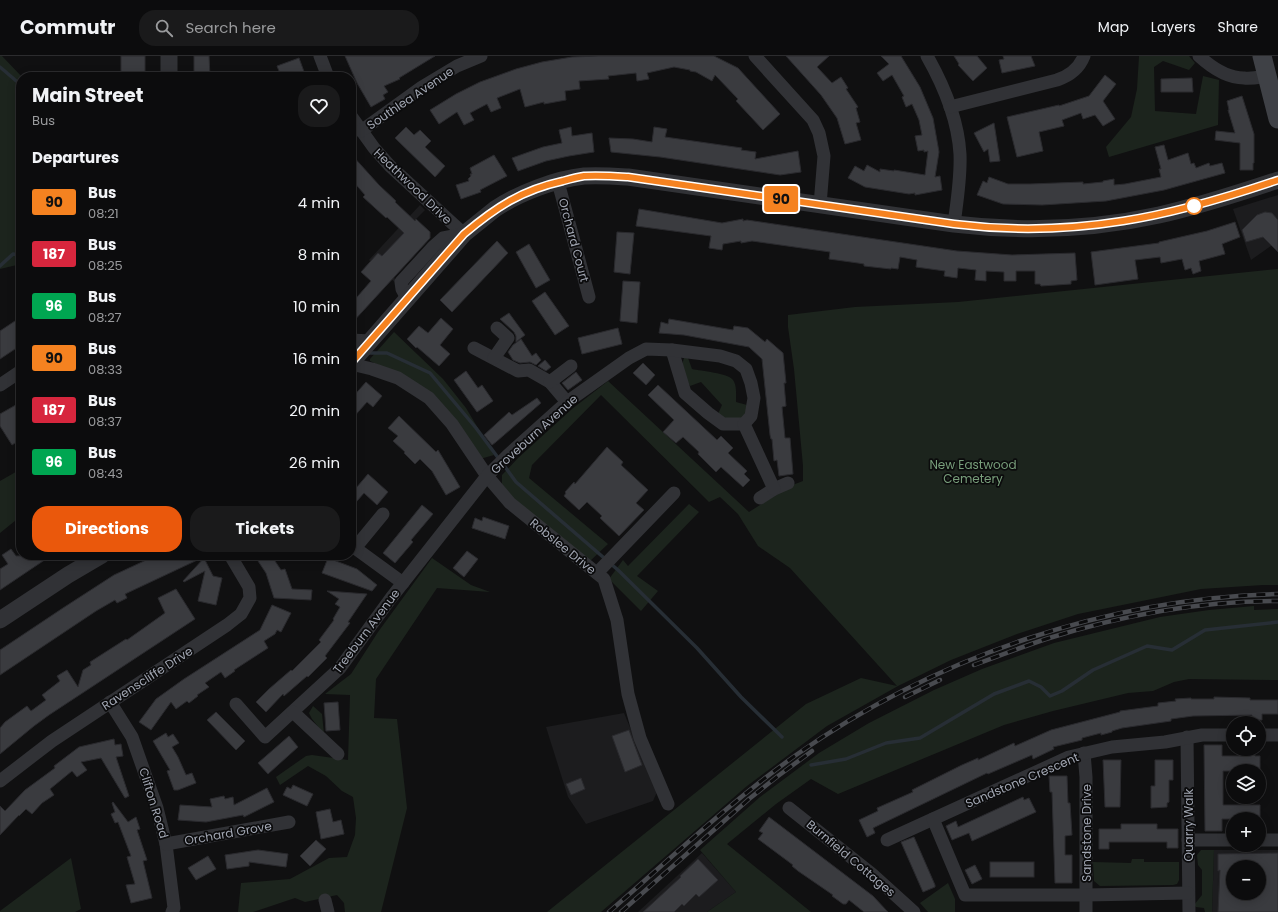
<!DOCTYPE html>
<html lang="en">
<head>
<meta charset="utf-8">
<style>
	body { margin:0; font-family:Poppins,sans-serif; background:#1a1a1b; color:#f1f3f6; height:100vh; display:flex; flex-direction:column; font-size:15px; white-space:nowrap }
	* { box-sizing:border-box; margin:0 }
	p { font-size:13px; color:#9a9b9d }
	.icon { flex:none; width:22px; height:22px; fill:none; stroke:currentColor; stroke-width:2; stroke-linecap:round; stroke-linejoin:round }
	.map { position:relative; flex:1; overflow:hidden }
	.panel { position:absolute; left:16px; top:16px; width:340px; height:488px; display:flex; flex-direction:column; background:#0c0c0d; border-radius:16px; box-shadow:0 2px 10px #0003,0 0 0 1px #2c2c2e }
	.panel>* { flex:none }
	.badge { padding:0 8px; border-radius:3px; font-size:14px; line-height:26px }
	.tools { position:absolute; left:1226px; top:660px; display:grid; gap:8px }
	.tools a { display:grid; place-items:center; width:40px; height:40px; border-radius:50%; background:#0c0c0d; box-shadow:0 2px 10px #0003,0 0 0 1px #2c2c2e; font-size:20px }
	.map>.badge { position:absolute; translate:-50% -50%; box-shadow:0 0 0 2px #fff }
	h2 { padding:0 16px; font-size:15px; line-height:36px }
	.round { display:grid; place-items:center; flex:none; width:42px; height:42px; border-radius:16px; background:#1a1a1b }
	.headline { display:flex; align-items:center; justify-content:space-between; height:68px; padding:0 16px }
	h1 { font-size:19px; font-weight:700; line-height:30px }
	.primary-button { display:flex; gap:8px; margin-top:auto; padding:8px 16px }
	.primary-button a { flex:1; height:46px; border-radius:16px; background:#ea580c; color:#fff; font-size:16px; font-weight:700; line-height:46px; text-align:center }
	.primary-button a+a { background:#1a1a1b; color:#f1f3f6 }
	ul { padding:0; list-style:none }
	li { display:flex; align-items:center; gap:12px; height:52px; padding:0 16px }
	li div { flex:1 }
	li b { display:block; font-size:15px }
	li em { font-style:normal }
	li .badge { min-width:44px; font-weight:700; text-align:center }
	header { display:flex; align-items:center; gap:24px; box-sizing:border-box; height:56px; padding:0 20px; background:#0c0c0d; border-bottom:1px solid #2c2c2e }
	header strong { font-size:19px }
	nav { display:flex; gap:22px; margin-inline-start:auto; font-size:14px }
	.search { width:280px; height:36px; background:#1a1a1b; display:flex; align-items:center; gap:10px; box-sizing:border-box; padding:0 14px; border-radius:16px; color:#9a9b9d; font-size:15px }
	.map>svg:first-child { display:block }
	.built { fill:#1c1c1e; fill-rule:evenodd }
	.green { fill:#1c241d }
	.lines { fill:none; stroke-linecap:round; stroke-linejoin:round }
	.stream { stroke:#272e35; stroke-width:3.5 }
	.building { fill:#3a3b3f; stroke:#2a2a2e; fill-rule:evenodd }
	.minor { stroke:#313236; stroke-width:13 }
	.tertiary { stroke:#313236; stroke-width:17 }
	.secondary { stroke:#3f4146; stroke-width:19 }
	.rail-casing { stroke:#484a4f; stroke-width:4.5 }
	.rail { stroke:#0b0b0c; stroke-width:3; stroke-dasharray:9; stroke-linecap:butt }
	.line-casing { stroke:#fff; stroke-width:9 }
	.line { stroke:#f58220; stroke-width:6 }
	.stop-dot { fill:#fff; stroke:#f58220; stroke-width:2 }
	.labels { text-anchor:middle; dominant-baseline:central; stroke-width:3.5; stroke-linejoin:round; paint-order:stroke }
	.street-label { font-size:12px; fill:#a1a6b2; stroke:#0b0b0c }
	.park-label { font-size:12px; fill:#789e7b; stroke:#0b0b0c }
</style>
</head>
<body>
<header>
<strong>Commutr</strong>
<div class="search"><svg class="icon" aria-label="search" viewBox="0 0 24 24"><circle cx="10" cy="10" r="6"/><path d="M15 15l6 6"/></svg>Search here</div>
<nav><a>Map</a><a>Layers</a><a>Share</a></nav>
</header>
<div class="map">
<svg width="1278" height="856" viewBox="0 0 1278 856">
	<rect width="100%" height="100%" fill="#101011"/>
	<g class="built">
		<path d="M1278,139V185L1251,204L1233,153Z"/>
		<path d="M420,149L425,154L416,163L430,182L394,221L397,228L369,204Z"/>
		<path d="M624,657L657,736L653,745L586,768L568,741L546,671Z"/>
		<path d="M1214,794H1278V856H1212ZM1233,811H1259V837H1233Z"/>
		<path d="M702,797L736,836L707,856H638Z"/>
	</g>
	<g class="green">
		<path d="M0,0H2L22,21H21V208L0,213Z"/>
		<path d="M1139,0H1189L1195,7L1189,14L1163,5L1154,11L1155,55L1196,58L1203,20L1219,24L1218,69L1109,101L1106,91L1131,61L1137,33Z"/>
		<path d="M1278,213V529H1263L1201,533L1078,558L1017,578L951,604L898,630L827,670L747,730L601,856H547L806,648L861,622L897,630L790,512L758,490L738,458L720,441L709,446L601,339L532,409L529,422L608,488L589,506L511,440L502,428V419L518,402L572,353L608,325L749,456L790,430L803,425V410L794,313L788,271V259L855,251L958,246Z"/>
		<path d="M394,276L443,323L466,352L494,399L480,403L453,360L383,311L370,305V303Z"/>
		<path d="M684,302H688L692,313C701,315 728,317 733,324C737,329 736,340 736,346L747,349L746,355L742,363L730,365L718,358L722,349L701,326L690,330C685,321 680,313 684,302Z"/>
		<path d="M21,413V460L0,477V425Z"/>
		<path d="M689,448L699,456L637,520L658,535L641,555L609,523L623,504L628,510Z"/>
		<path d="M432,502L471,529L490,536L437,532L376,623L374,662L397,663L407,752L381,856H345L344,847L337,839L305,846L295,842L253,856H238L241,827L290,823L329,802L347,801L355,779L356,762L353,741L342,735L326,720L308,710L280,729L276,721L306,700L312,699L348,704L350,639L325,638L351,618L378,576Z"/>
		<path d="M1254,550V554L1278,553V624L1189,623L1174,626L1153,635L1128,637L1053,655L1004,669L838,738L811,723L776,748L727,788L811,856H707L736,836L700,794L760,741L819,697L869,667L934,634L982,613L1054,587L1160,561L1209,554Z"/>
		<path d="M313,650L322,658L324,678L312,663L309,657Z"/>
		<path d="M1201,794H1214L1212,856H1205L1204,852L1196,851L1194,849L1202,839V814L1198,809L1197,799Z"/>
		<path d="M71,802L81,853L75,856H0V855Z"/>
		<path d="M1132,803H1144V806H1179V824L1177,828L1173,829L1100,830L1094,825L1093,806L1131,807Z"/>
		<path d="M948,827L955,843V856H928L920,847Z"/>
	</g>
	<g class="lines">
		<g class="stream">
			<path d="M0,11L21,29"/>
			<path d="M0,210L13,198L21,199"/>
			<path d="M368,297H387L430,317L476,372L499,403"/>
			<path d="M503,408L516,426L618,514L697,592L741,641L782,681"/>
			<path d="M811,709L846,703L886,687L920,682L994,638L1029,625L1041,631L1050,640L1062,635L1093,614L1147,590L1172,594L1205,574L1278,566"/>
		</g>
	</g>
	<g class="building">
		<rect x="121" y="0" width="24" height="18"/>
		<path d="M194,0H209L210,21H194Z"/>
		<path d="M345,0H435L399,22L400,23L384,30L388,36L383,39L385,43L371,51L357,27Z"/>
		<path d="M598,0H714L738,12L780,58L763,74L736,45L738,43L715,19L712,25L696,16L690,15V14L674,11L647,17L649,23L637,25L636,17L608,20L609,23L579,25L580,33L565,35L566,44L544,48V46L525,51L520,33L497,42L501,52L491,56L487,48L470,57L474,64L464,69L457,56L439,68L430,54L456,38L480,26L516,13L542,6L572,1Z"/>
		<path d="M786,0H829L817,11L832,27L841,21L848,32L846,33L858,51L856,52L860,66L856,67L861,84L845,88L837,62L821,39Z"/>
		<path d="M881,0H901L920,31L933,62L939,96L935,121L940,120L942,134L915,139V137L909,138L865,131L848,122L855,110L864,115L867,109L880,116V113L894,115V114L925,119L928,95L924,96V94L918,95L915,80L922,79L919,64L912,48L906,51L902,41L904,40L892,19L883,25L877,17L889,8Z"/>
		<path d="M954,0H977L987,12L973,25L958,9L959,8Z"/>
		<path d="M1003,0H1031L1035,10L1002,17L999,4L1004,3Z"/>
		<path d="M299,2L306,21H290L288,18L281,20L277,10Z"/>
		<path d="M1105,19L1116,28L1103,45L1115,63L1103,70L1095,59L1083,63L1081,57L1062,64L1064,70L1039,76L1043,95L1017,101L1007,61L1059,49V50L1089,40Z"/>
		<path d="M1192,22L1193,36H1161V23Z"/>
		<path d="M1242,40L1254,78V107H1253V114H1240V87L1215,84L1216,75L1235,77L1228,54H1229L1227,45Z"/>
		<path d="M994,67L1000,105L990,106L988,93L984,96L974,77Z"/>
		<path d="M406,71L414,79L420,74L431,85L425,91L445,110L435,121L395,82Z"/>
		<path d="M571,71L572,80L592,77L594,96L569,100L546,105L518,115L512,102L543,91L562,87L559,74Z"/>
		<path d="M654,71L667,73L665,81L742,92L741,94L756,96L755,103L798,95L801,116L780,119L660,101L611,96L609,82L633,83L652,86Z"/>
		<path d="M1164,89L1168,104L1188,97L1191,108L1194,107L1196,112L1209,107L1210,110L1222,107L1225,117L1164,134L1106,145L1042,149L1003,148L977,139L983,125L987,127L989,121L1008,128H1030L1083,126V128L1103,126V125L1114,123V129L1125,128L1161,121L1159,113H1161L1155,91Z"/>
		<path d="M351,98L379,129L396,145L395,146L415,165L416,163L430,176V182L351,268V248L371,225L361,216L378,197L382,200L404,177L387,161L386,162L363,141L365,139L351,123Z"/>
		<path d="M494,99L507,120L480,134L481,136L461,143L456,129L469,125L468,123L471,120L470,118H472L470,112Z"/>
		<path d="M639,153L722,167L743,163V165L747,164L957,195L1012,199L1075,197L1077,224L1071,225V228L1041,230L1040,228H1035V215H1016V225H1004V216L986,215V225L975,224L976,214L958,212L957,222L944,220L945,215L916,211L917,204L900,201L898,213L891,212V213L864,210V208L858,207L829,203L830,196L752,185L741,187V185L723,188L722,194L709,192L711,180L636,170Z"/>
		<path d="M1265,156L1272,157L1278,164V196L1263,181L1246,186L1242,174L1257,159Z"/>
		<path d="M1235,166L1240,181L1222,188L1225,198L1199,205L1201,215L1193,218L1191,212L1185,214L1182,203L1161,207L1160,201L1135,204L1138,223L1095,229L1091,196L1159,187V186L1207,175Z"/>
		<path d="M617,176L634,177L630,218L614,216Z"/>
		<path d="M497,185L508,197L452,256L440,244Z"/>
		<path d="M529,188L550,224L536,232L516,196Z"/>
		<path d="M623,225L640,226L637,267L620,265Z"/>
		<path d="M545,236L569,270L555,279L532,245Z"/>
		<path d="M509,257L525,279L516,286V280L514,276L500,263Z"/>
		<path d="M441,262L453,273L440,289L450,298L439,310L417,291L416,292L407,283L419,270L428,277Z"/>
		<path d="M18,263L21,268V289L0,303V275Z"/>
		<path d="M669,263L733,274L734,270L748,272L765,286L767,283L783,297L786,327H784L786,350L782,351L785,382H790L793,418L779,420L777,404L774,405L772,383H771L770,379L762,303L749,291L684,279L659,277L661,266L668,268Z"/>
		<path d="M618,272L622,288L582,298L578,282Z"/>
		<path d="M521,283L532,300L536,297L541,304L536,309L530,306L520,307L513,304L508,296L513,289Z"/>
		<path d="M545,304L551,311L546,315L538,310Z"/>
		<path d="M643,307L655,319L646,329L633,317Z"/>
		<path d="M466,315L478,332L482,329L493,345L477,356L454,324Z"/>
		<path d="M576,316L582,324L568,334L562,327Z"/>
		<path d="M366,326L382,340L373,351L367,346L351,364V343Z"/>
		<path d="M658,329L717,384L721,380L733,392L728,397L747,415L744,418L750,424L743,431L721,411L716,416L698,398L699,396L683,381L676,387L663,376L674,364L648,339Z"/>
		<path d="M537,342L541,347L496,386L492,389L484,379L508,357L509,356L512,359Z"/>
		<path d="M21,346V383L12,389L0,370V358Z"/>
		<path d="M399,360L436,396L438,394L460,431L446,439L432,415L420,403L415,408L404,397L405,396L393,385L398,380L388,372Z"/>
		<path d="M607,391L623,406L621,409L648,434L636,447L644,454L619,480L600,462L602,460L587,446L579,454L564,440L566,437L565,436L574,426L575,428Z"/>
		<path d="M368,418L388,436L377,449L364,437L351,452V438Z"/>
		<path d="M422,449L433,458L411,484L413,486L395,507L383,497Z"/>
		<path d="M483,461L509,470L505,483L472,472L475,462L482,465Z"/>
		<path d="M11,493L16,500L52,499L0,534V513L8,508L2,499Z"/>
		<path d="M467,495L478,503L464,521L453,512Z"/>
		<path d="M157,499H208L125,538L127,542L117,547L115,544L96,555L0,619V594L63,552L114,519Z"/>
		<path d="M254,499H271L281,514L285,513L292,533L312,534L311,544L274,542L266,517Z"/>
		<path d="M204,502L213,520L222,522L216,549L198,545L205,515L184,526L183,525Z"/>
		<path d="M328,502L357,513L377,529L372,535L322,517Z"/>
		<path d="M176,533L195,563L49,659L34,670L0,698V672L5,666L27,650L31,655L46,644L42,639L60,625L57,620L67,614L78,631L83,614L91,609L90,606L126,583L127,584L165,557L158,542Z"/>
		<path d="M327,535L367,538L348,566L350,567L325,600L327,602L308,621L307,620L284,640L283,638L266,656L256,646L269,633L291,614L292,615L321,586L319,584L334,564L333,563L340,551L335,548L339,543Z"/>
		<path d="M272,549L291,557L281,576L277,574L275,578L264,585L268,592L234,614L235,615L225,622L221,616L205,627L209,631L197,639L198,640L189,647L187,645L176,653L171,646L151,674L139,666L156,643L184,623L260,574Z"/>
		<path d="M1214,641L1250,642V644H1278V658H1262V664H1252V659L1193,660L1171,663V665L1122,672L1112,675V676L1101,679V677L1082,682V684L1053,691L1054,693L1033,703L1032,699L988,718L987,717L873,772L875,777L867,781L859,764L878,755L877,752L913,736L912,734L962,709L978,702V704L1014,687L1015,690L1051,674L1120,656V655L1158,650V647L1176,645L1175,643L1191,642V643H1214Z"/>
		<path d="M338,646L340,674L326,675L324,647Z"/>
		<path d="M216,656L245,685L236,694L207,664Z"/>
		<path d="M629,674L642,709L625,716L612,680Z"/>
		<path d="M166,677L168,681L173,678L179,687L172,691L178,701L186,719L192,717L196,727L178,734H174L167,715L170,714L153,685Z"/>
		<path d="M289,680L298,691L268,718L258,707Z"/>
		<path d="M114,683L115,689L121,688L123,700L116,701L129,740L125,742L101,702L81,706L87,714L77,721L72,715L50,733L54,739L42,747L32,758L26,753L19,760V759L0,779V750L5,755L25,734L55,712L54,710L79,691Z"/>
		<path d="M1204,689H1222V700H1244V697H1254L1255,700H1260V715H1223V749H1260V763H1222V775H1205Z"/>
		<path d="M1103,704H1121L1120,751H1105Z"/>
		<path d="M1155,704H1173V724H1169V746L1167,747V751L1151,752V730H1155Z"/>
		<path d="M1049,720H1067L1068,747H1070L1072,779L1065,780V799H1072V827H1055L1052,736H1050Z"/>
		<path d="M581,722L585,733L571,739L566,728Z"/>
		<path d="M293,729L313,738L307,750L283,739L287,731L291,733Z"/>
		<path d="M267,732L274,746L244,761L243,759L206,766L178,764L180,749L212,751L210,743L224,740L225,743L233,741L234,749Z"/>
		<path d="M1023,741L1024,744L1029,742L1036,756L972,785L969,777L952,784L946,770L956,765L958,771Z"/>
		<path d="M113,746L128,766L136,761L140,773L137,774L147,804L143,805L152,842L131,847L126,829L135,828L127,801L131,800L118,766L115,767L111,758L115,756L112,747Z"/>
		<path d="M330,753L333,766L341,764L344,778L321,783L316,756Z"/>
		<path d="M769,761L873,840L888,856H864L849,844L846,848H843L832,840L833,839L798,815L792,810L793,809L758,783L763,777L759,775Z"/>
		<path d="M1121,768H1157V773H1178V792H1167V786H1109V793H1099V773H1121Z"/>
		<path d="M914,781L935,829V831L923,836L901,786Z"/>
		<path d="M316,784L326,793L310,810L300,800Z"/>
		<path d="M258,794L288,798L286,811L249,806V810L227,813L225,799Z"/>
		<path d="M1278,797V856H1218L1220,814L1218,815V798ZM1233,811H1259V837H1233Z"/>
		<path d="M208,800L216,813L196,824L188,812Z"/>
		<path d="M698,803L718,824L699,841L696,838L684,850L682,848L674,856H643L681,821L680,820Z"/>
		<rect x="990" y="806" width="44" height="15"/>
		<path d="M975,809L982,823L972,828L965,814Z"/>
	</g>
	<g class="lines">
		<g class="minor">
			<path d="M320,0L328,21"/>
			<path d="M755,0L813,64L819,77L824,100L820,149"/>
			<path d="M927,0C944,30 958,63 960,98C961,122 957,145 954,168"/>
			<path d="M1199,0C1211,11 1227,22 1244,22C1252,23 1260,21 1267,20"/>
			<path d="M950,51L1057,24C1069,20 1079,13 1084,0"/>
			<path d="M351,60L374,92L390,110L464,178"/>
			<path d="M361,75L422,31L457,10L481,0"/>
			<path d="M558,126L589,241"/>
			<path d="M407,242L402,233L401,226L434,190L443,182L464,178"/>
			<path d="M351,284L370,285"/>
			<path d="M474,292L518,315L529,314L550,326L567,346"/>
			<path d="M672,294L685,337L708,357L723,368H744"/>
			<path d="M494,302L508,282L497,272"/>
			<path d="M351,308L372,313L398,322L429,342L452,368L487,420L510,447L604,523L617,564L628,638L640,682L668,748"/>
			<path d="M550,326L571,310"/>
			<path d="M0,329L21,315"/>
			<path d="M760,442L774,433L788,427"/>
			<path d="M351,490L355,492L403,527"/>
			<path d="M355,492L383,458"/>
			<path d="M597,517L674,437"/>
			<path d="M110,646L132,681L157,752L166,788L174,852L172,856"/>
			<path d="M236,648L265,681L340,612L391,542L487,420L508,399L567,346L629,302L646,293L672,294L720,300L736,305L746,313L751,327L754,342L751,360L744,368L774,433"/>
			<path d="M293,656L338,698"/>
			<path d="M1259,679H1278"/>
			<path d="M1187,681L1189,856"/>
			<path d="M1084,697L1086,721V856"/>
			<path d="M0,725L52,685L227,569L241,558L250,542L249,531L230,499"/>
			<path d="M789,752L872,818L914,856"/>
			<path d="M887,784L933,763"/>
			<path d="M1188,784H1233"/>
			<path d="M1259,784H1278"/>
			<path d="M166,788L289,766"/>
			<path d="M1188,837L1086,839H965L933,763L1069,701L1112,691L1165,686L1202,679H1233"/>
			<path d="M325,844L328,856"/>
		</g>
		<g class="tertiary">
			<path d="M169,0V21"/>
			<path d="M351,307L464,178C474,170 485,161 495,153C519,137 556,123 584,120C599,119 613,120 628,121L954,168C1022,176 1091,174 1159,159C1199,150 1239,137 1278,124"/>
			<path d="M0,564L68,519L102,499"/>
		</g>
		<path class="secondary" d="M1262,0L1278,63"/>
		<g class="rail-casing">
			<g id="rail">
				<path d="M974,609C998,600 1022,591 1046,583C1119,560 1201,545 1278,545"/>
				<path d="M905,641L940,624"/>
				<path d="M609,856C670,803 730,746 796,699C935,601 1108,542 1278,538"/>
				<path d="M621,856L749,743L778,720L812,695"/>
			</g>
		</g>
		<use href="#rail" class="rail"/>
	</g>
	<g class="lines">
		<g class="line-casing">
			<path id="line" d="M351,307L464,178C496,151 522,134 563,125C570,123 577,121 584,120C599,119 613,120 628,121L954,168C1010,175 1067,174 1123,165C1176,157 1228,141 1278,124"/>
		</g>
		<use href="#line" class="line"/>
	</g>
	<circle class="stop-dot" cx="1194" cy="150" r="8"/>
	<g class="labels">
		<g class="street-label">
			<text transform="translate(410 42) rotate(-34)">Southlea Avenue</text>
			<text transform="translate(413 130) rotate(44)">Heathwood Drive</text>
			<text transform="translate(574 184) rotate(75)">Orchard Court</text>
			<text transform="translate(534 378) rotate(-42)">Groveburn Avenue</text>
			<text transform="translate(563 490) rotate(39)">Robslee Drive</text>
			<text transform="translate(366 575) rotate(-53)">Treeburn Avenue</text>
			<text transform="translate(147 622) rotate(-33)">Ravenscliffe Drive</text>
			<text transform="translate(1022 724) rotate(-23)">Sandstone Crescent</text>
			<text transform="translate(154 747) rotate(73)">Clifton Road</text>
			<text transform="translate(1188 769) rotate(-90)">Quarry Walk</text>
			<text transform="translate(228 777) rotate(-10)">Orchard Grove</text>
			<text transform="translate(1086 777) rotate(-90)">Sandstone Drive</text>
			<text transform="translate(851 802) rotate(40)">Burnfield Cottages</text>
		</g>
		<g class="park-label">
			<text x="973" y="408">New Eastwood<tspan x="973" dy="14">Cemetery</tspan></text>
		</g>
	</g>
</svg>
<div class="tools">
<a><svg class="icon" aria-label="locate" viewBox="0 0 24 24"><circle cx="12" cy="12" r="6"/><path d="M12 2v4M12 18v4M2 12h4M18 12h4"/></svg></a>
<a><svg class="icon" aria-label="layers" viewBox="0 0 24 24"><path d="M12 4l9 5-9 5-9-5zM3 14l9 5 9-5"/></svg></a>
<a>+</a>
<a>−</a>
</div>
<b class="badge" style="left:781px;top:143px;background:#f58220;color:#111">90</b>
<section class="panel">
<div class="headline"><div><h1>Main Street</h1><p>Bus</p></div><a class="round"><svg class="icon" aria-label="heart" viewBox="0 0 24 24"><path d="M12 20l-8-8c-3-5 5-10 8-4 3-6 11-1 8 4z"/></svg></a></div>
<h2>Departures</h2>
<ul>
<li><span class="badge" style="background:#f58220;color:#111">90</span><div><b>Bus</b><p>08:21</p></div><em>4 min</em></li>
<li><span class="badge" style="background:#d7263d;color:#fff">187</span><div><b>Bus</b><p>08:25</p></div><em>8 min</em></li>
<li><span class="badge" style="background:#00a651;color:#fff">96</span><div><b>Bus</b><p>08:27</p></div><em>10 min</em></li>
<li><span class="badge" style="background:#f58220;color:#111">90</span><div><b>Bus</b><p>08:33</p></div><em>16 min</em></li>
<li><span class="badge" style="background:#d7263d;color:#fff">187</span><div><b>Bus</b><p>08:37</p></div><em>20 min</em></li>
<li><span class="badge" style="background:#00a651;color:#fff">96</span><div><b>Bus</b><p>08:43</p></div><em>26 min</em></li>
</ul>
<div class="primary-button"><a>Directions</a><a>Tickets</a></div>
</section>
</div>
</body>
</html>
